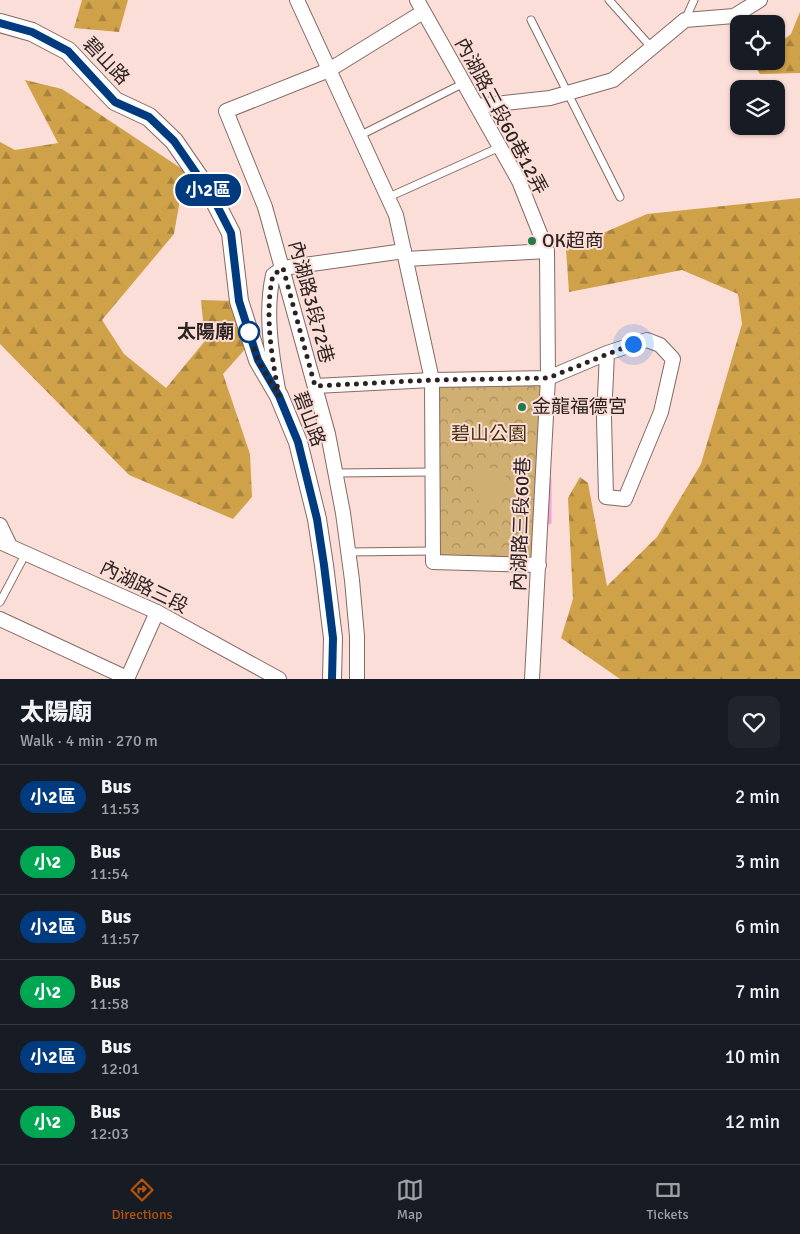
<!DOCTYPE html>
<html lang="en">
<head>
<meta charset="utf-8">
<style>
	body { margin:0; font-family:Signika,"Noto Sans TC",sans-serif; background:#20242c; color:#f1f3f6; height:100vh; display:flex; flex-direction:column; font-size:19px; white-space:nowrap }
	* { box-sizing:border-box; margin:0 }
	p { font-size:16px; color:#9ea1a6 }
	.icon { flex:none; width:28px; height:28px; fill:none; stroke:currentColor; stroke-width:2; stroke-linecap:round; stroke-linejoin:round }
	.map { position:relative; height:679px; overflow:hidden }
	.side { display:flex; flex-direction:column; background:#171b24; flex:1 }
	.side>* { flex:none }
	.badge { padding:0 10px; border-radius:16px; font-size:18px; line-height:32px }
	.tools { position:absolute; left:730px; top:15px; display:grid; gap:10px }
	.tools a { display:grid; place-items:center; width:55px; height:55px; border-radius:10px; background:#171b24; box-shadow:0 1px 4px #0004; font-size:25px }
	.you { position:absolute; width:25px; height:25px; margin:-12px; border:4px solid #fff; border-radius:50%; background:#1a73e8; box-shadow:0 0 0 8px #1a73e833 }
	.map>.badge { position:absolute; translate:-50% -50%; box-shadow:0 0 0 2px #fff }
	.round { display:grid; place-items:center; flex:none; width:52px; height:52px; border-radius:10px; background:#20242c }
	.summary { display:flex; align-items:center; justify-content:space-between; height:85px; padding:0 20px }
	h1 { font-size:24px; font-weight:800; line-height:38px }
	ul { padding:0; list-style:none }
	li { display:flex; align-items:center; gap:15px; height:65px; padding:0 20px; border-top:1px solid #363941 }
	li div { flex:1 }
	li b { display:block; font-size:19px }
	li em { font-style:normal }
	li .badge { min-width:55px; font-weight:700; text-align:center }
	.tabs { display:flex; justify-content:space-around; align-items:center; height:70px; border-top:1px solid #363941; background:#171b24; font-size:14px; color:#9ea1a6 }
	.tabs a { display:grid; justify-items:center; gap:2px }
	.tabs .current { color:#b45309 }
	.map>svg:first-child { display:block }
	.forest { fill:url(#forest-firs) }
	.park { fill:url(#park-crowns) }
	.garden { fill:#d0af72 }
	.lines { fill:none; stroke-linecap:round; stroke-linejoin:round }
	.stream { stroke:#f7a2d5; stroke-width:5 }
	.service-casing { stroke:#846a65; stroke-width:9 }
	.minor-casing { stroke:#846a65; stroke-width:16 }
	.tertiary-casing { stroke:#846a65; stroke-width:20 }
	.service { stroke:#fff; stroke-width:7 }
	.minor { stroke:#fff; stroke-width:14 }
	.tertiary { stroke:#fff; stroke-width:18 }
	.line-casing { stroke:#fff; stroke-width:11 }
	.line { stroke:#003b80; stroke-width:8 }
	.walk { stroke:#2c2220; stroke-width:5; stroke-dasharray:0 9 }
	.poi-dot { fill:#24794b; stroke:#fcded8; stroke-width:2 }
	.stop-dot { fill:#fff; stroke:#003b80; stroke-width:2.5 }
	.labels { text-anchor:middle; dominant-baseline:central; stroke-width:4; stroke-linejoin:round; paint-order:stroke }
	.street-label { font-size:19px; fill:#2c2220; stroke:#fcded8 }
	.poi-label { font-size:19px; fill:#2c2220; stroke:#fcded8; text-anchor:start }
	.stop-label { font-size:19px; font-weight:bold; fill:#2c2220; stroke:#fcded8; text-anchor:end }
	.park-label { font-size:19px; fill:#44310a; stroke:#fcded8 }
</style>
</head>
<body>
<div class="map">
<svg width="800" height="679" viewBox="0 0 800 679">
	<defs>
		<pattern id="forest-firs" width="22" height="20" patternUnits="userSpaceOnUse" patternTransform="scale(1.25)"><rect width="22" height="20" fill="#cfa148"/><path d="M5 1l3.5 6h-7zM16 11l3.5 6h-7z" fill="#a8833c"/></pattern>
		<pattern id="park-crowns" width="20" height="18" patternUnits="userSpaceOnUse" patternTransform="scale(1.25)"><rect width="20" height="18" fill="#d0af72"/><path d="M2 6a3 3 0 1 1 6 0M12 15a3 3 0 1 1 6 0" fill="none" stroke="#a98e5d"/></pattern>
	</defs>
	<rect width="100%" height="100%" fill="#fcded8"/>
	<g class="forest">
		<path d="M82,0H128L119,32L74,28Z"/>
		<path d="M800,12V73L760,74L753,64L757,61H776V46L791,34Z"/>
		<path d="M25,80L62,89L185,171L174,234L102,320L124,354L166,388L205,341L201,300L234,301L247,347L223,374L250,454L252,497L233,519L129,475L0,344V142L15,150L58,143Z"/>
		<path d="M800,198V679H620L561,638L573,599L568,498L580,477L588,483L607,586L657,537L701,464L742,324L738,294L682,270L569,292L566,249L647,214Z"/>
	</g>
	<path class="park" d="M545,380L537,561L439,558L436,381Z"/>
	<path class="garden" d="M493,467L501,469L506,475L505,490L494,503L483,504L473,496V478L481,470Z"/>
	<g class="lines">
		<path class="stream" d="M549,522V480"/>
		<g class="service-casing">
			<g id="service">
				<path d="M609,0L651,47"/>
				<path d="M531,20L620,197"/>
				<path d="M685,20L694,0"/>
				<path d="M361,135L464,83"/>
				<path d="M389,197L500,147"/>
				<path d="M337,473L433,472"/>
				<path d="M349,552L433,551"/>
				<path d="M0,602L26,553"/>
			</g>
		</g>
		<g class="minor-casing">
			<g id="minor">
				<path d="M297,0L396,215L432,380L433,562L539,565"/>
				<path d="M417,0L519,181L547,251L548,378L532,679"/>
				<path d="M477,106L550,98L613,80L685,20L734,16L760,0"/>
				<path d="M406,259L547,251"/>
				<path d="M315,386L432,380L548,378L607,353L647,340L660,345L673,359L661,412L625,499L606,497L604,418L607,353"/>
				<path d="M278,389C271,352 265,312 273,275L283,268L404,251"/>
				<path d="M0,525L10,546"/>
				<path d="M0,542L157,612L279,679"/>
				<path d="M0,619L127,678"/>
				<path d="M127,679L157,612"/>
				<path d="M357,679V636L352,580L343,513L328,434L265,207L226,111L329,70L423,12"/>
			</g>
		</g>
		<g class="tertiary-casing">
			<path id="tertiary" d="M0,23L32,32L68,51L115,101L149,117L174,141L212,196L231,233L239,301L258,360L279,396L298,442L317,519L324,565L333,638L332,679"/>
		</g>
		<use href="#service" class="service"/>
		<use href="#minor" class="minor"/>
		<use href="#tertiary" class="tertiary"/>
	</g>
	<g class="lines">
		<g class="line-casing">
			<path id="line" d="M0,23L32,32L68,51L115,102L149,117L174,141L212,196L231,233L239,301L258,360L279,396L298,442L317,519L324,565L333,638L332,679"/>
		</g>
		<use href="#line" class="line"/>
		<path class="walk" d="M249,332L258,360L279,396C272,357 264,315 273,275L283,268L315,386L432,380L548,378L633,344"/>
	</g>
	<g class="poi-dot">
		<circle cx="532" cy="241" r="5"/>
		<circle cx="522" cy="407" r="5"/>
	</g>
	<circle class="stop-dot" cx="249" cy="332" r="10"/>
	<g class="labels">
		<g class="street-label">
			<text transform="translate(106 61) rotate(46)">碧山路</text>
			<text transform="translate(501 116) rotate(62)">內湖路三段60巷12弄</text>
			<text transform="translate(311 302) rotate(75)">內湖路3段72巷</text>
			<text transform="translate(309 419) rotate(69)">碧山路</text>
			<text transform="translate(521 524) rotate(-88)">內湖路三段60巷</text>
			<text transform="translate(144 587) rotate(26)">內湖路三段</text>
		</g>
		<g class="poi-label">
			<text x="542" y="241">OK超商</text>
			<text x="532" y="407">金龍福德宮</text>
		</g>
		<g class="stop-label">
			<text x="234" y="332">太陽廟</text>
		</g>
		<g class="park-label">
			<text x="489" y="434">碧山公園</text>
		</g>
	</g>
</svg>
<div class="tools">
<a><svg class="icon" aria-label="locate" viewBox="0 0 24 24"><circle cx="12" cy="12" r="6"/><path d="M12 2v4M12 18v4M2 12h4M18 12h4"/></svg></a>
<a><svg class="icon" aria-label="layers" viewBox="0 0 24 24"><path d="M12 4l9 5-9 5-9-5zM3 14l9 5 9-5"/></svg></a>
</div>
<div class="you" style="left:633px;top:344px"></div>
<b class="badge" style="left:208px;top:190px;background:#003b80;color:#fff">小2區</b>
</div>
<section class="side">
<div class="summary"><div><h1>太陽廟</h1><p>Walk · 4 min · 270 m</p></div><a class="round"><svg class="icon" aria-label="heart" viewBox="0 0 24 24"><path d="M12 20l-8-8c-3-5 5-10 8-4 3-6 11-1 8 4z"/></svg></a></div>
<ul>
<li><span class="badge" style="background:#003b80;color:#fff">小2區</span><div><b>Bus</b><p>11:53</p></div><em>2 min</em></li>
<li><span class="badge" style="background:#00a651;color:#fff">小2</span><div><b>Bus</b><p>11:54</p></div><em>3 min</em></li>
<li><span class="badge" style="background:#003b80;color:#fff">小2區</span><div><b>Bus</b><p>11:57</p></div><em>6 min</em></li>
<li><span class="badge" style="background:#00a651;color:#fff">小2</span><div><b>Bus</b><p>11:58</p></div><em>7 min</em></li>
<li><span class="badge" style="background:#003b80;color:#fff">小2區</span><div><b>Bus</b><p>12:01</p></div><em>10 min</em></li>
<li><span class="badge" style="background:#00a651;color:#fff">小2</span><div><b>Bus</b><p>12:03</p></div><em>12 min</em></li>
</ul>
</section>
<nav class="tabs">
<a class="current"><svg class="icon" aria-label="directions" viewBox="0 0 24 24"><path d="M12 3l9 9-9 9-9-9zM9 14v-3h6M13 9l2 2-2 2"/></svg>Directions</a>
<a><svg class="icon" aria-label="map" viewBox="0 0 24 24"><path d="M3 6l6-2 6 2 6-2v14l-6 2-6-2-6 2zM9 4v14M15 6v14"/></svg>Map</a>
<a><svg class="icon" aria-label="tickets" viewBox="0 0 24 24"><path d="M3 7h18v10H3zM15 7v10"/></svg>Tickets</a>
</nav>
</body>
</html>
